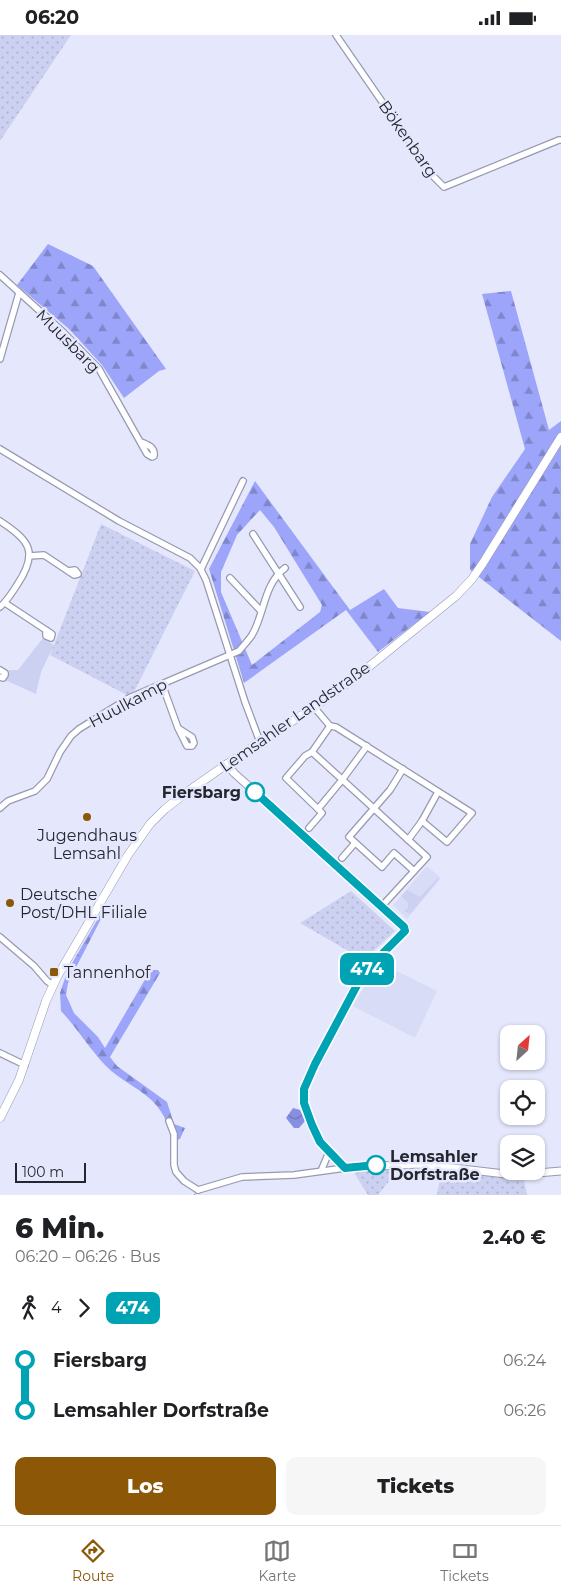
<!DOCTYPE html>
<html lang="de">
<head>
<meta charset="utf-8">
<style>
	body { margin:0; font-family:Montserrat,sans-serif; background:#f6f6f6; color:#202124; height:100vh; display:flex; flex-direction:column; font-size:19px; white-space:nowrap }
	* { box-sizing:border-box; margin:0 }
	p { font-size:16px; color:#757577 }
	.icon { flex:none; width:28px; height:28px; fill:none; stroke:currentColor; stroke-width:2; stroke-linecap:round; stroke-linejoin:round }
	.map { position:relative; height:1160px; overflow:hidden }
	.sheet { display:flex; flex-direction:column; background:#fff; flex:1 }
	.sheet>* { flex:none }
	.badge { padding:0 10px; border-radius:8px; font-size:18px; line-height:32px }
	.needle { width:32px; rotate:27deg }
	.controls { position:absolute; left:500px; top:990px; display:grid; gap:10px }
	.controls a { display:grid; place-items:center; width:45px; height:45px; border-radius:10px; background:#fff; box-shadow:0 1px 4px #0004; font-size:25px }
	.scale { position:absolute; left:15px; bottom:12px; width:71px; box-sizing:border-box; padding-left:5px; border:2px solid #252730; border-top:0; font-size:14px; line-height:18px; white-space:nowrap; color:#252730; -webkit-text-stroke:4px #e5e8fc; paint-order:stroke }
	.map>.badge { position:absolute; translate:-50% -50%; box-shadow:0 0 0 2px #fff }
	.legs { display:flex; align-items:center; gap:8px; height:55px; padding:0 15px; font-size:16px }
	.legs p { margin-inline-start:auto }
	.head { display:flex; align-items:center; justify-content:space-between; height:85px; padding:0 15px }
	h1 { font-size:28px; font-weight:800; line-height:38px }
	.button { display:flex; gap:10px; margin-top:auto; padding:10px 15px }
	.button a { flex:1; height:58px; border-radius:10px; background:#8c5807; color:#fff; font-size:20px; font-weight:800; line-height:58px; text-align:center }
	.button a+a { background:#f6f6f6; color:#202124 }
	ul { padding:0 15px; list-style:none }
	li { display:flex; align-items:center; gap:18px; height:50px; font-size:19px }
	li i { display:grid; place-items:center; width:8px; height:100%; margin:0 6px; background:currentColor }
	li i::after { content:''; width:12px; height:12px; margin:-6px; border:4px solid; border-radius:50%; background:#fff }
	li p { margin-inline-start:auto }
	li:first-child i { background:linear-gradient(#0000 50%,currentColor 0) }
	li:last-child i { background:linear-gradient(currentColor 50%,#0000 0) }
	.status { display:flex; justify-content:space-between; align-items:center; height:35px; padding:0 25px; background:#fff; direction:ltr }
	.status svg { height:14px; fill:currentColor }
	.tabs { display:flex; justify-content:space-around; align-items:center; height:70px; border-top:1px solid #e0e0e0; background:#fff; font-size:14px; color:#757577 }
	.tabs a { display:grid; justify-items:center; gap:2px }
	.tabs .on { color:#8c5807 }
	.map>svg:first-child { display:block }
	.built { fill:#d8dcf6 }
	.grass { fill:url(#grass-dots) }
	.forest { fill:url(#forest-firs); fill-rule:evenodd }
	.park { fill:#ccd1f1 }
	.water { fill:url(#water-waves) }
	.lines { fill:none; stroke-linecap:round; stroke-linejoin:round }
	.stream { stroke:#878fe2; stroke-width:1 }
	.minor-casing { stroke:#979ab1; stroke-width:8 }
	.tertiary-casing { stroke:#979ab1; stroke-width:9 }
	.secondary-casing { stroke:#979ab1; stroke-width:9 }
	.minor { stroke:#fff; stroke-width:5.5 }
	.tertiary { stroke:#fff; stroke-width:7 }
	.secondary { stroke:#fff; stroke-width:8 }
	.line-1-casing { stroke:#fff; stroke-width:11 }
	.line-1 { stroke:#00a3b4; stroke-width:8 }
	.stop-1-dot { fill:#fff; stroke:#00a3b4; stroke-width:2.5 }
	.poi-dot { fill:#8c5807; stroke:#e5e8fc; stroke-width:2 }
	.labels { text-anchor:middle; dominant-baseline:central; stroke-width:5; stroke-linejoin:round; paint-order:stroke }
	.street-label { font-size:16px; fill:#252730; stroke:#e5e8fc }
	.stop-label { font-size:16px; font-weight:bold; fill:#252730; stroke:#e5e8fc; text-anchor:end }
	.poi-label { font-size:16px; fill:#252730; stroke:#e5e8fc; text-anchor:start }
</style>
</head>
<body>
<div class="status"><b>06:20</b><svg viewBox="0 0 49 12"><path d="M0 12V9h3v3zM5 12V6h3v6zM10 12V3h3v9zM15 12V0h3v12zM26 1h20v11H26zM47 4h2v5h-2z"/></svg></div>
<div class="map">
<svg width="561" height="1160" viewBox="0 0 561 1160">
	<defs>
		<pattern id="grass-dots" width="8" height="8" patternUnits="userSpaceOnUse" patternTransform="scale(1.25)"><rect width="8" height="8" fill="#ccd1f1"/><path d="M2 2h.1M6 6h.1" fill="none" stroke="#afb3cf" stroke-width="1.8" stroke-linecap="round"/></pattern>
		<pattern id="forest-firs" width="22" height="20" patternUnits="userSpaceOnUse" patternTransform="scale(1.25)"><rect width="22" height="20" fill="#9ca5f9"/><path d="M5 1l3.5 6h-7zM16 11l3.5 6h-7z" fill="#7f86ca"/></pattern>
		<pattern id="water-waves" width="16" height="10" patternUnits="userSpaceOnUse" patternTransform="scale(1.25)"><rect width="16" height="10" fill="#878fe2"/><path d="M0 5q4-4 8 0t8 0" fill="none" stroke="#6e75b8"/></pattern>
	</defs>
	<rect width="100%" height="100%" fill="#e5e8fc"/>
	<g class="built">
		<path d="M427,831L441,843L407,884L393,870Z"/>
		<path d="M387,931L437,956L415,1003L353,971L370,942Z"/>
	</g>
	<g class="grass">
		<path d="M0,0H71L0,106Z"/>
		<path d="M101,489L195,536L135,655L127,660L50,620Z"/>
		<path d="M351,856L395,896L364,925L300,888Z"/>
		<path d="M398,1131L397,1136L378,1160H368L353,1136Z"/>
		<path d="M442,1132L523,1140L527,1160H437Z"/>
	</g>
	<g class="forest">
		<path d="M48,209L93,231L166,334L159,336L124,363L102,330L69,294L17,250Z"/>
		<path d="M511,256L549,395L561,386V606L470,535V509L492,462L525,414L482,259Z"/>
		<path d="M255,446L350,575L384,554L398,573L430,577L378,617L346,575L244,648L209,534ZM260,475L274,492L322,570L320,577L252,630L221,557V537L237,500Z"/>
		<path d="M100,880L102,882L68,948L66,960L74,978L98,1002L105,1013L147,941L153,935H158L160,938L110,1022L117,1031L167,1067L174,1089L185,1093L180,1104L174,1106C170,1094 165,1081 157,1071C143,1054 120,1046 105,1030C89,1013 77,993 61,976L60,958L67,937Z"/>
	</g>
	<g class="park">
		<path d="M43,603L54,610L41,637L36,659L5,645L9,635H18Z"/>
		<path d="M438,843L439,844L410,879L404,876L408,873V868L401,861L407,855L420,862Z"/>
	</g>
	<path class="water" d="M293,1073L300,1075L305,1086L299,1093H294L286,1083Z"/>
	<g class="lines">
		<path class="stream" d="M194,1160L195,1159"/>
		<g class="minor-casing">
			<g id="minor">
				<path d="M336,0L434,142L444,152L559,105H561"/>
				<path d="M0,240L63,297L99,334L147,419L152,422L154,421C155,412 148,410 141,407"/>
				<path d="M0,324L19,258"/>
				<path d="M0,414L119,486L190,523L200,533L206,545L245,667L260,707"/>
				<path d="M0,486C30,506 39,517 17,550C12,558 7,566 0,572"/>
				<path d="M253,499L300,572"/>
				<path d="M29,521L44,520L74,540L78,539L75,535L68,536"/>
				<path d="M201,534L243,446"/>
				<path d="M230,543L261,576"/>
				<path d="M5,568L52,599L51,603L46,601V595"/>
				<path d="M0,635L5,638V640L3,643L0,642"/>
				<path d="M162,649L178,693L187,711H192L194,708L192,702L178,693"/>
				<path d="M314,672L330,691L312,717L427,822L382,871"/>
				<path d="M330,691L336,692L472,778L447,807L422,786L438,757"/>
				<path d="M312,717L305,721L286,743L318,774L342,745L367,711"/>
				<path d="M403,734L390,755L349,802L382,832L394,818L414,836"/>
				<path d="M0,773L8,766L35,756L47,744L60,717L71,701L79,694L129,663L239,616C243,611 248,606 252,600C265,578 263,550 285,533"/>
				<path d="M309,793L322,778L318,774"/>
				<path d="M408,805L422,786"/>
				<path d="M342,823L355,808"/>
				<path d="M0,902L34,931L47,946L53,950"/>
				<path d="M0,1018L25,1030"/>
				<path d="M169,1086L174,1099V1130L176,1137L184,1146L198,1155"/>
				<path d="M321,1136L329,1117"/>
				<path d="M198,1155L242,1142L294,1140L345,1133"/>
			</g>
		</g>
		<g class="tertiary-casing">
			<path id="tertiary" d="M227,729L234,738L405,892V896L364,937L315,1029L304,1054V1068L311,1090L320,1107L345,1133L418,1129L514,1140L561,1136"/>
		</g>
		<g class="secondary-casing">
			<path id="secondary" d="M0,1083L19,1045L46,966L57,942L128,820L150,789L165,774L187,757L227,729L323,666L360,639L456,561L472,544L483,528L561,402"/>
		</g>
		<use href="#minor" class="minor"/>
		<use href="#tertiary" class="tertiary"/>
		<use href="#secondary" class="secondary"/>
	</g>
	<g class="lines">
		<g class="line-1-casing">
			<path id="line-1" d="M255,757L404,892L405,896L364,937L315,1029L304,1054V1068L312,1090L320,1107L345,1133L376,1130"/>
		</g>
		<use href="#line-1" class="line-1"/>
	</g>
	<g class="stop-1-dot">
		<circle cx="255" cy="757" r="9"/>
		<circle cx="376" cy="1130" r="9"/>
	</g>
	<g class="poi-dot">
		<circle cx="87" cy="782" r="5"/>
		<circle cx="10" cy="868" r="5"/>
		<rect x="49" y="932" width="10" height="10" rx="2.5"/>
	</g>
	<g class="labels">
		<g class="street-label">
			<text transform="translate(408 104) rotate(55)">Bökenbarg</text>
			<text transform="translate(68 306) rotate(45)">Muusbarg</text>
			<text transform="translate(128 668) rotate(-28)">Huulkamp</text>
			<text transform="translate(295 682) rotate(-35)">Lemsahler Landstraße</text>
		</g>
		<g class="stop-label">
			<text x="241" y="757">Fiersbarg</text>
			<text x="390" y="1121" text-anchor="start">Lemsahler<tspan x="390" dy="18">Dorfstraße</tspan></text>
		</g>
		<g class="poi-label">
			<text x="87" y="800" text-anchor="middle">Jugendhaus<tspan x="87" dy="18">Lemsahl</tspan></text>
			<text x="20" y="859">Deutsche<tspan x="20" dy="18">Post/DHL Filiale</tspan></text>
			<text x="64" y="937">Tannenhof</text>
		</g>
	</g>
</svg>
<div class="controls">
<a><svg class="needle" viewBox="-14 -14 28 28"><path d="M0-13l5 13h-10z" fill="#e53935"/><path d="M0 13l5-13h-10z" fill="#757577"/></svg></a>
<a><svg class="icon" aria-label="locate" viewBox="0 0 24 24"><circle cx="12" cy="12" r="6"/><path d="M12 2v4M12 18v4M2 12h4M18 12h4"/></svg></a>
<a><svg class="icon" aria-label="layers" viewBox="0 0 24 24"><path d="M12 4l9 5-9 5-9-5zM3 14l9 5 9-5"/></svg></a>
</div>
<div class="scale">100 m</div>
<b class="badge" style="left:367px;top:934px;background:#00a3b4;color:#fff">474</b>
</div>
<section class="sheet">
<div class="head"><div><h1>6 Min.</h1><p>06:20 – 06:26 · Bus</p></div><b>2.40 €</b></div>
<div class="legs"><svg class="icon" aria-label="walk" viewBox="0 0 24 24"><circle cx="13" cy="4" r="2"/><path d="M13 8l-2 6 4 7M11 14l-3 7M7 12l3-4h3l4 4"/></svg>4<svg class="icon" aria-label="forward" viewBox="0 0 24 24"><path d="M9 5l7 7-7 7"/></svg><b class="badge" style="background:#00a3b4;color:#fff">474</b></div>
<ul>
<li><i style="color:#00a3b4"></i><b>Fiersbarg</b><p>06:24</p></li>
<li><i style="color:#00a3b4"></i><b>Lemsahler Dorfstraße</b><p>06:26</p></li>
</ul>
<div class="button"><a>Los</a><a>Tickets</a></div>
</section>
<nav class="tabs">
<a class="on"><svg class="icon" aria-label="directions" viewBox="0 0 24 24"><path d="M12 3l9 9-9 9-9-9zM9 14v-3h6M13 9l2 2-2 2"/></svg>Route</a>
<a><svg class="icon" aria-label="map" viewBox="0 0 24 24"><path d="M3 6l6-2 6 2 6-2v14l-6 2-6-2-6 2zM9 4v14M15 6v14"/></svg>Karte</a>
<a><svg class="icon" aria-label="tickets" viewBox="0 0 24 24"><path d="M3 7h18v10H3zM15 7v10"/></svg>Tickets</a>
</nav>
</body>
</html>
